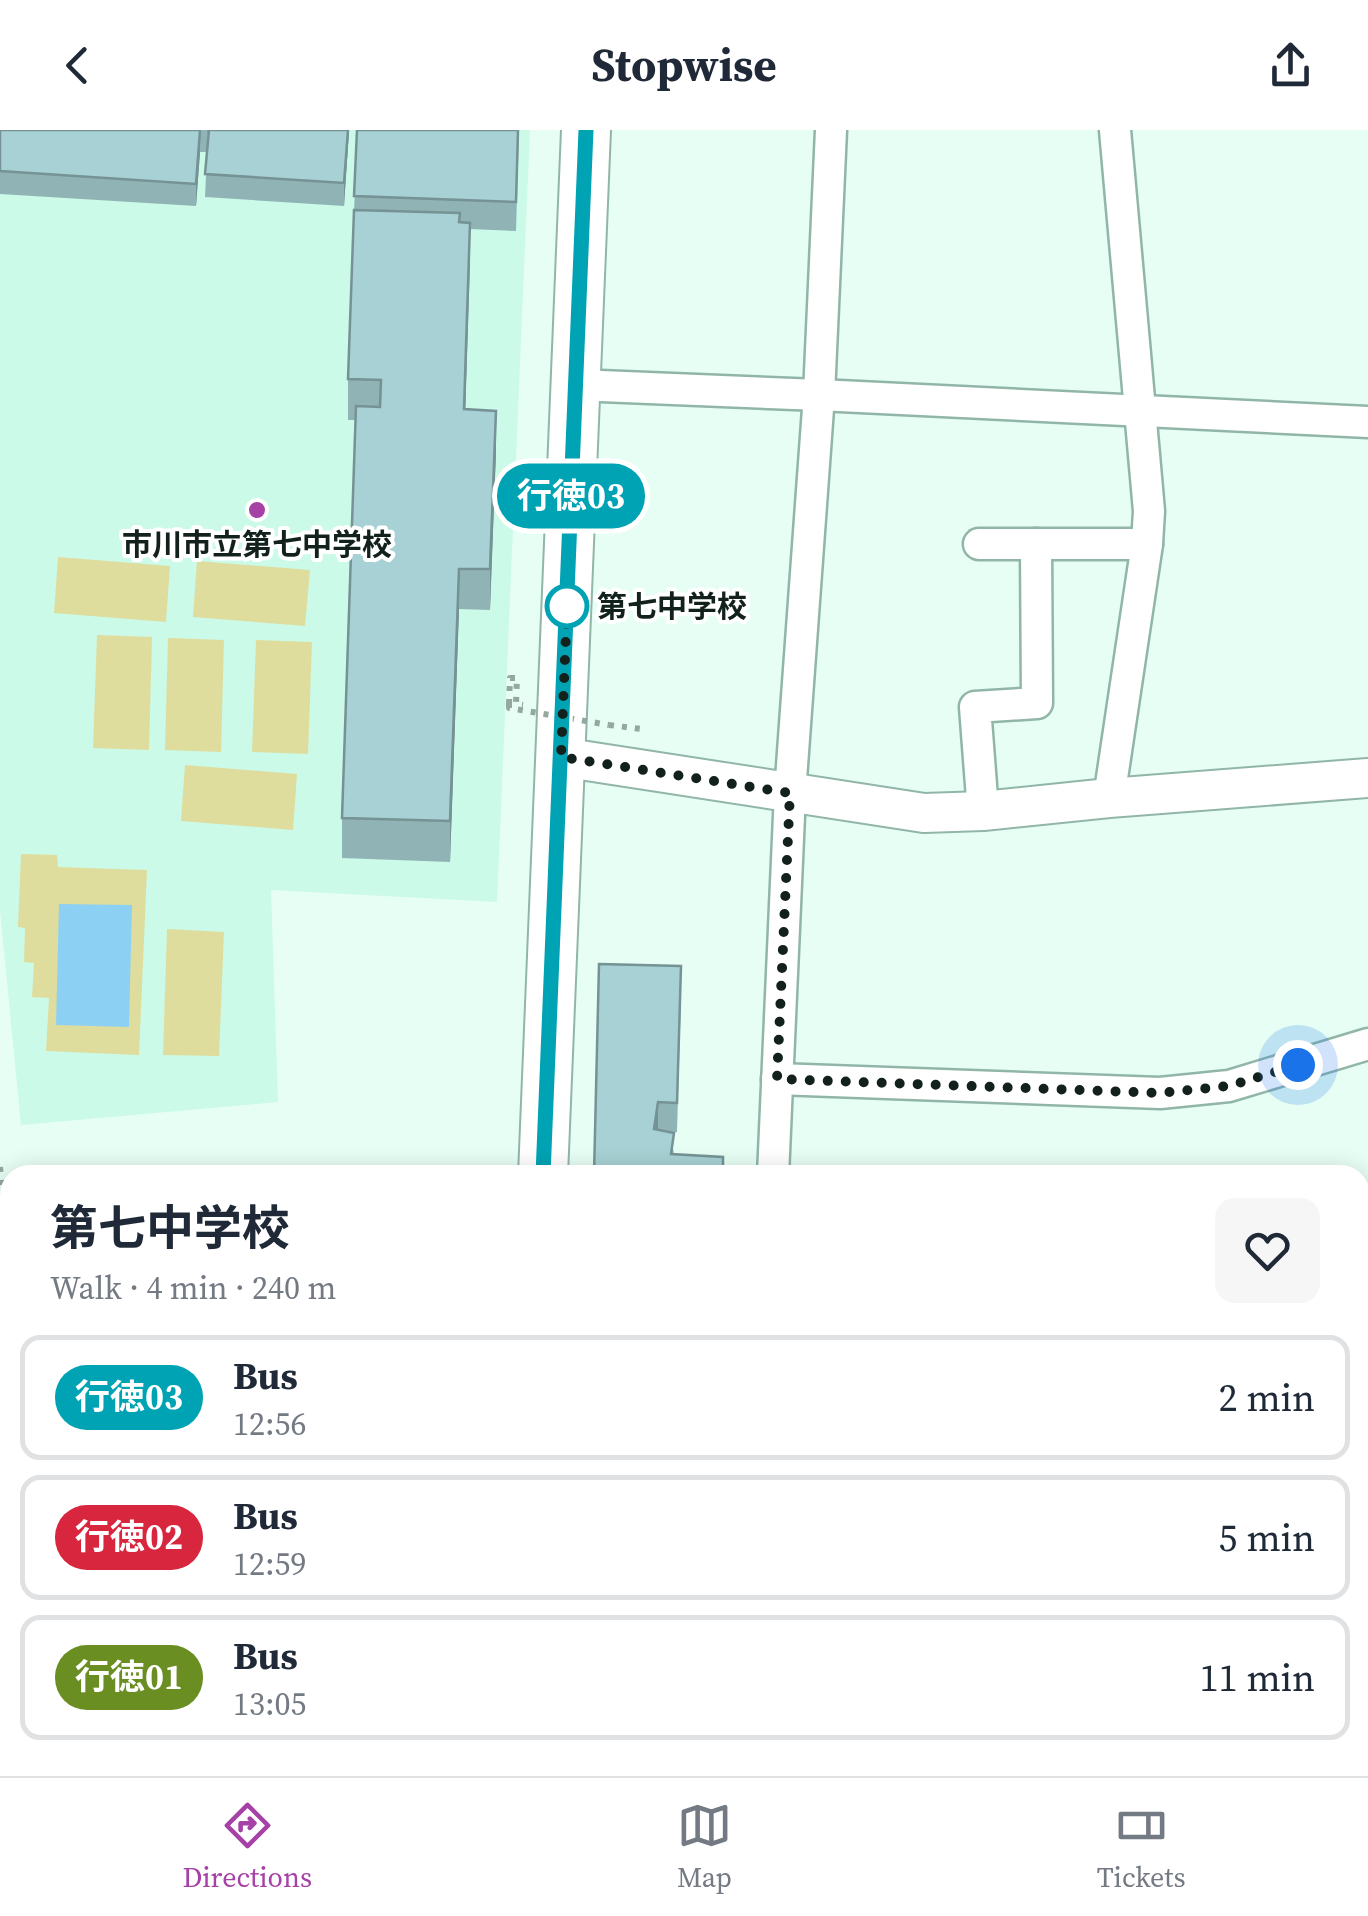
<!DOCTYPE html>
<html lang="en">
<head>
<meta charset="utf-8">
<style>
	body { margin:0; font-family:"Source Serif 4","Noto Sans JP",serif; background:#f6f6f7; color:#1f2937; height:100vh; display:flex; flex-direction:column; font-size:38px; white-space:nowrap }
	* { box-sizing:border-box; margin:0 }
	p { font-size:32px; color:#747a83 }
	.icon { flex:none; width:55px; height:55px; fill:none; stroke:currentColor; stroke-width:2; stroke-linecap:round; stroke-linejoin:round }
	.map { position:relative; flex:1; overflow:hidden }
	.drawer { position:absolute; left:0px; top:1035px; width:1370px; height:612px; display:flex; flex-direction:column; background:#fff; border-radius:30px 30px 0 0; box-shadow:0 5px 25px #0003 }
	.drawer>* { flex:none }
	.badge { padding:0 20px; border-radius:32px; font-size:35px; line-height:65px }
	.you { position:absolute; width:50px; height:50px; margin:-25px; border:8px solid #fff; border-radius:50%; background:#1a73e8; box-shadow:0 0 0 15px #1a73e833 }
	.map>.badge { position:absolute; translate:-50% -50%; box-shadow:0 0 0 5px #fff }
	.round { display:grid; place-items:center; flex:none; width:105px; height:105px; border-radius:20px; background:#f6f6f7 }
	.head { display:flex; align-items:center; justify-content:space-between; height:170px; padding:0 50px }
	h1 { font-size:48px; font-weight:700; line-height:75px }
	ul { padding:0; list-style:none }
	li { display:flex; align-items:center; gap:30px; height:125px; margin:0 20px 15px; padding:0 30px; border:5px solid #e0e1e3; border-radius:20px }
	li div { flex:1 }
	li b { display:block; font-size:38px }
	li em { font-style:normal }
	li .badge { min-width:110px; font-weight:700; text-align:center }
	header { display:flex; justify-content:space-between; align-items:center; height:130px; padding:0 50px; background:#fff; font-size:45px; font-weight:700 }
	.tab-bar { display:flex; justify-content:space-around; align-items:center; height:140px; border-top:2px solid #e0e1e3; background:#fff; font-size:28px; color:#747a83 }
	.tab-bar a { display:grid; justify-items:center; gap:5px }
	.tab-bar .on { color:#a641a6 }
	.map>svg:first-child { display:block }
	.built { fill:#cbfae8 }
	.green { fill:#dfdd9e }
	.water { fill:#8cd0f4 }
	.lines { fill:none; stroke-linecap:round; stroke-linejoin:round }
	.minor-casing { stroke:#91b6a8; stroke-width:35 }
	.tertiary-casing { stroke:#91b6a8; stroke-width:42 }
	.primary-casing { stroke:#91b6a8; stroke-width:52 }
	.path { stroke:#94a8a0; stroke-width:6; stroke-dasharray:5 8; stroke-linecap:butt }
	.minor { stroke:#fff; stroke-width:30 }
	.tertiary { stroke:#fff; stroke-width:38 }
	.primary { stroke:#fff; stroke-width:48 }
	.rail { stroke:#879a92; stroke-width:8; stroke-dasharray:12 12; stroke-linecap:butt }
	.path-bridge { stroke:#94a8a0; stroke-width:6; stroke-dasharray:5 8; stroke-linecap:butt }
	.wall { fill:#90b4b6 }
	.shaded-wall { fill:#759294 }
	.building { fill:#a7d1d4; stroke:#759294; stroke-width:2.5 }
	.line-casing { stroke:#fff; stroke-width:22 }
	.line { stroke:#00a3b4; stroke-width:15 }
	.walk { stroke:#13211c; stroke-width:10; stroke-dasharray:0 18 }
	.poi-dot { fill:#a641a6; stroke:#fff; stroke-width:4 }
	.stop-dot { fill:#fff; stroke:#00a3b4; stroke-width:5 }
	.labels { text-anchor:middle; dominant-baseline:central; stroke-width:8; stroke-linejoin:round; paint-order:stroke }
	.poi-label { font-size:30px; font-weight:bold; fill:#13211c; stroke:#fff }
	.stop-label { font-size:30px; font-weight:bold; fill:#13211c; stroke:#fff; text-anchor:start }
</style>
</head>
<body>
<header><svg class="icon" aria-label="back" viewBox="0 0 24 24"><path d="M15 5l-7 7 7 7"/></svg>Stopwise<svg class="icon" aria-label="share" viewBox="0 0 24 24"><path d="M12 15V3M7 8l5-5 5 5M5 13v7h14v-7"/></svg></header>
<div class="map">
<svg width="1368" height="1646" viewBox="0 0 1368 1646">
	<rect width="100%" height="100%" fill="#e7fef5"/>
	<path class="built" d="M0,0H530L497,772L271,760L278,972L21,995L0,781Z"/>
	<g class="green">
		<path d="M58,427L170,436L166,492L54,483Z"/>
		<path d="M197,431L310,440L305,496L193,487Z"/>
		<path d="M97,505L152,507L149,620L93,618Z"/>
		<path d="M168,508L224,510L221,622L165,620Z"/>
		<path d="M256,510L312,512L308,624L252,622Z"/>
		<path d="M185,635L297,644L293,700L181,691Z"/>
		<path d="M21,724L57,725L58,737L147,740L139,925L46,921L49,868L32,867L34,833L24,832L25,798L18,797Z"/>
		<path d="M167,799L224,802L219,926L163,925Z"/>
	</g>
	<path class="water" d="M59,774L132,775L129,897L56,895Z"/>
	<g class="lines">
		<g class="minor-casing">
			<g id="minor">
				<path d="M576,255L819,265L1368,292"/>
				<path d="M979,414H1036"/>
				<path d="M1109,668L1147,414L1149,381L1115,0"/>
				<path d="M983,681L975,577L1037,573L1036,414H1147"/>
				<path d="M777,949L1160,963L1229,956L1368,914"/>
				<path d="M773,1045L790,663L819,265L831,0"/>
				<path d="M0,1221L10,1324"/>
				<path d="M1360,1552L1368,1549"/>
				<path d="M41,1638V1646"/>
				<path d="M1228,1638V1646"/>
				<path d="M268,1646V1638"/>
				<path d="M765,1646V1638"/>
				<path d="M968,1646L969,1638"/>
				<path d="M1111,1646L1133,1638"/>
			</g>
		</g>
		<g class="tertiary-casing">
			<g id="tertiary">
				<path d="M561,627L924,683L983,681L1109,668L1368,648"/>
				<path d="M0,1173H10"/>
				<path d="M1360,1186H1368"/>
			</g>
		</g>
		<g class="primary-casing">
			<g id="primary">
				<path d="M543,1045L586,0"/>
				<path d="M522,1646L523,1638"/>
			</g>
		</g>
		<g class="path">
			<path d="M509,574L510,548H517L516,574L523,575"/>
			<path d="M609,595L641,599V605"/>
			<path d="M0,1037L10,1140"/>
		</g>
		<use href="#minor" class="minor"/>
		<use href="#tertiary" class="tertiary"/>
		<use href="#primary" class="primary"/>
		<g class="rail">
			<path d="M0,1481L10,1586"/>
			<path d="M15,1638L16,1646"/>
		</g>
		<path class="path-bridge" d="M509,574V578L609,595"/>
	</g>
	<g class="wall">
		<path d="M0,0H349L344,76L205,67L207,22H200L196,76L0,64Z"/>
		<path d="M357,0H519L516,101L470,99L465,280L496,321L490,480L459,479L450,732L342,728V688L356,290H348V249Z"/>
		<path d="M681,865L677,1002H670L674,1024L594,1045Z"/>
		<path d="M1023,1638H1065L1064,1644L1060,1646H1023Z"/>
	</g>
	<g class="shaded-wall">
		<path d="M200,0V22L196,76V54Z"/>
		<path d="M348,0H349L344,76V53Z"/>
		<path d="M470,93V133L464,320V279Z"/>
		<path d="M496,281V321L490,480V439Z"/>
		<path d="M459,439V479L450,732V691Z"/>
		<path d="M658,972V1001L654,999Z"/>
		<path d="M1368,1470V1499L1360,1503V1474Z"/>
		<path d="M1045,1638H1065L1064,1644L1060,1646H1045Z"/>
	</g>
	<g class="building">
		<path d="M0,0H200L196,54L0,41Z"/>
		<path d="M207,0H348L344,53L205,44L209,0Z"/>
		<path d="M357,0H518L516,72L354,66Z"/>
		<path d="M354,80L460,83L459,92L470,93L464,279L496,281L490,439H459L450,691L342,688L356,276L380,277L381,250L348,249Z"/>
		<path d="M599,834L681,836L677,973L658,972L654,999L674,1003L671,1024L723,1027V1045H594Z"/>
		<path d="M1360,1326L1368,1344V1470L1360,1474Z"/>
	</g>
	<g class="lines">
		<g class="line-casing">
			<path id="line" d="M543,1045L586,0"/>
		</g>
		<use href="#line" class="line"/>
		<path class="walk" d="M567,476L561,627L790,663L777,949L1160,963L1229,956L1298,935"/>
	</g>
	<circle class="poi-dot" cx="257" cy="380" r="10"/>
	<circle class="stop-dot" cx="567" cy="476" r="20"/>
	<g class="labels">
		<g class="poi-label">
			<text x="257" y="414">市川市立第七中学校</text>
		</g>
		<g class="stop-label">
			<text x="597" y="476">第七中学校</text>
		</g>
	</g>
</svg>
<div class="you" style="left:1298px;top:935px"></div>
<b class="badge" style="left:571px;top:366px;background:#00a3b4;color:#fff">行徳03</b>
<section class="drawer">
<div class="head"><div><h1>第七中学校</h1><p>Walk · 4 min · 240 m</p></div><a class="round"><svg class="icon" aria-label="heart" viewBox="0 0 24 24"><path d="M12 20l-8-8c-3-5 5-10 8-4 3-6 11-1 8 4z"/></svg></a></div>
<ul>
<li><span class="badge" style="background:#00a3b4;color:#fff">行徳03</span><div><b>Bus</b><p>12:56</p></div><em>2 min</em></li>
<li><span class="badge" style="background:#d7263d;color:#fff">行徳02</span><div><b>Bus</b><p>12:59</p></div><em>5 min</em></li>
<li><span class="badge" style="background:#6b8e23;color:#fff">行徳01</span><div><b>Bus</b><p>13:05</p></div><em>11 min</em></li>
</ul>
</section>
</div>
<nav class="tab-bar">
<a class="on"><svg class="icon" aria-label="directions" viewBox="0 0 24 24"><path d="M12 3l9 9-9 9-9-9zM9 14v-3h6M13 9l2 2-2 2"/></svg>Directions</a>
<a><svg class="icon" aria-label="map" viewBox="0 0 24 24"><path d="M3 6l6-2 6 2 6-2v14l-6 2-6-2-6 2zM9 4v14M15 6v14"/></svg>Map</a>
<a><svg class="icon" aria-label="tickets" viewBox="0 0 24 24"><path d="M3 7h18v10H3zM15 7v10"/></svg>Tickets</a>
</nav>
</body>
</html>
